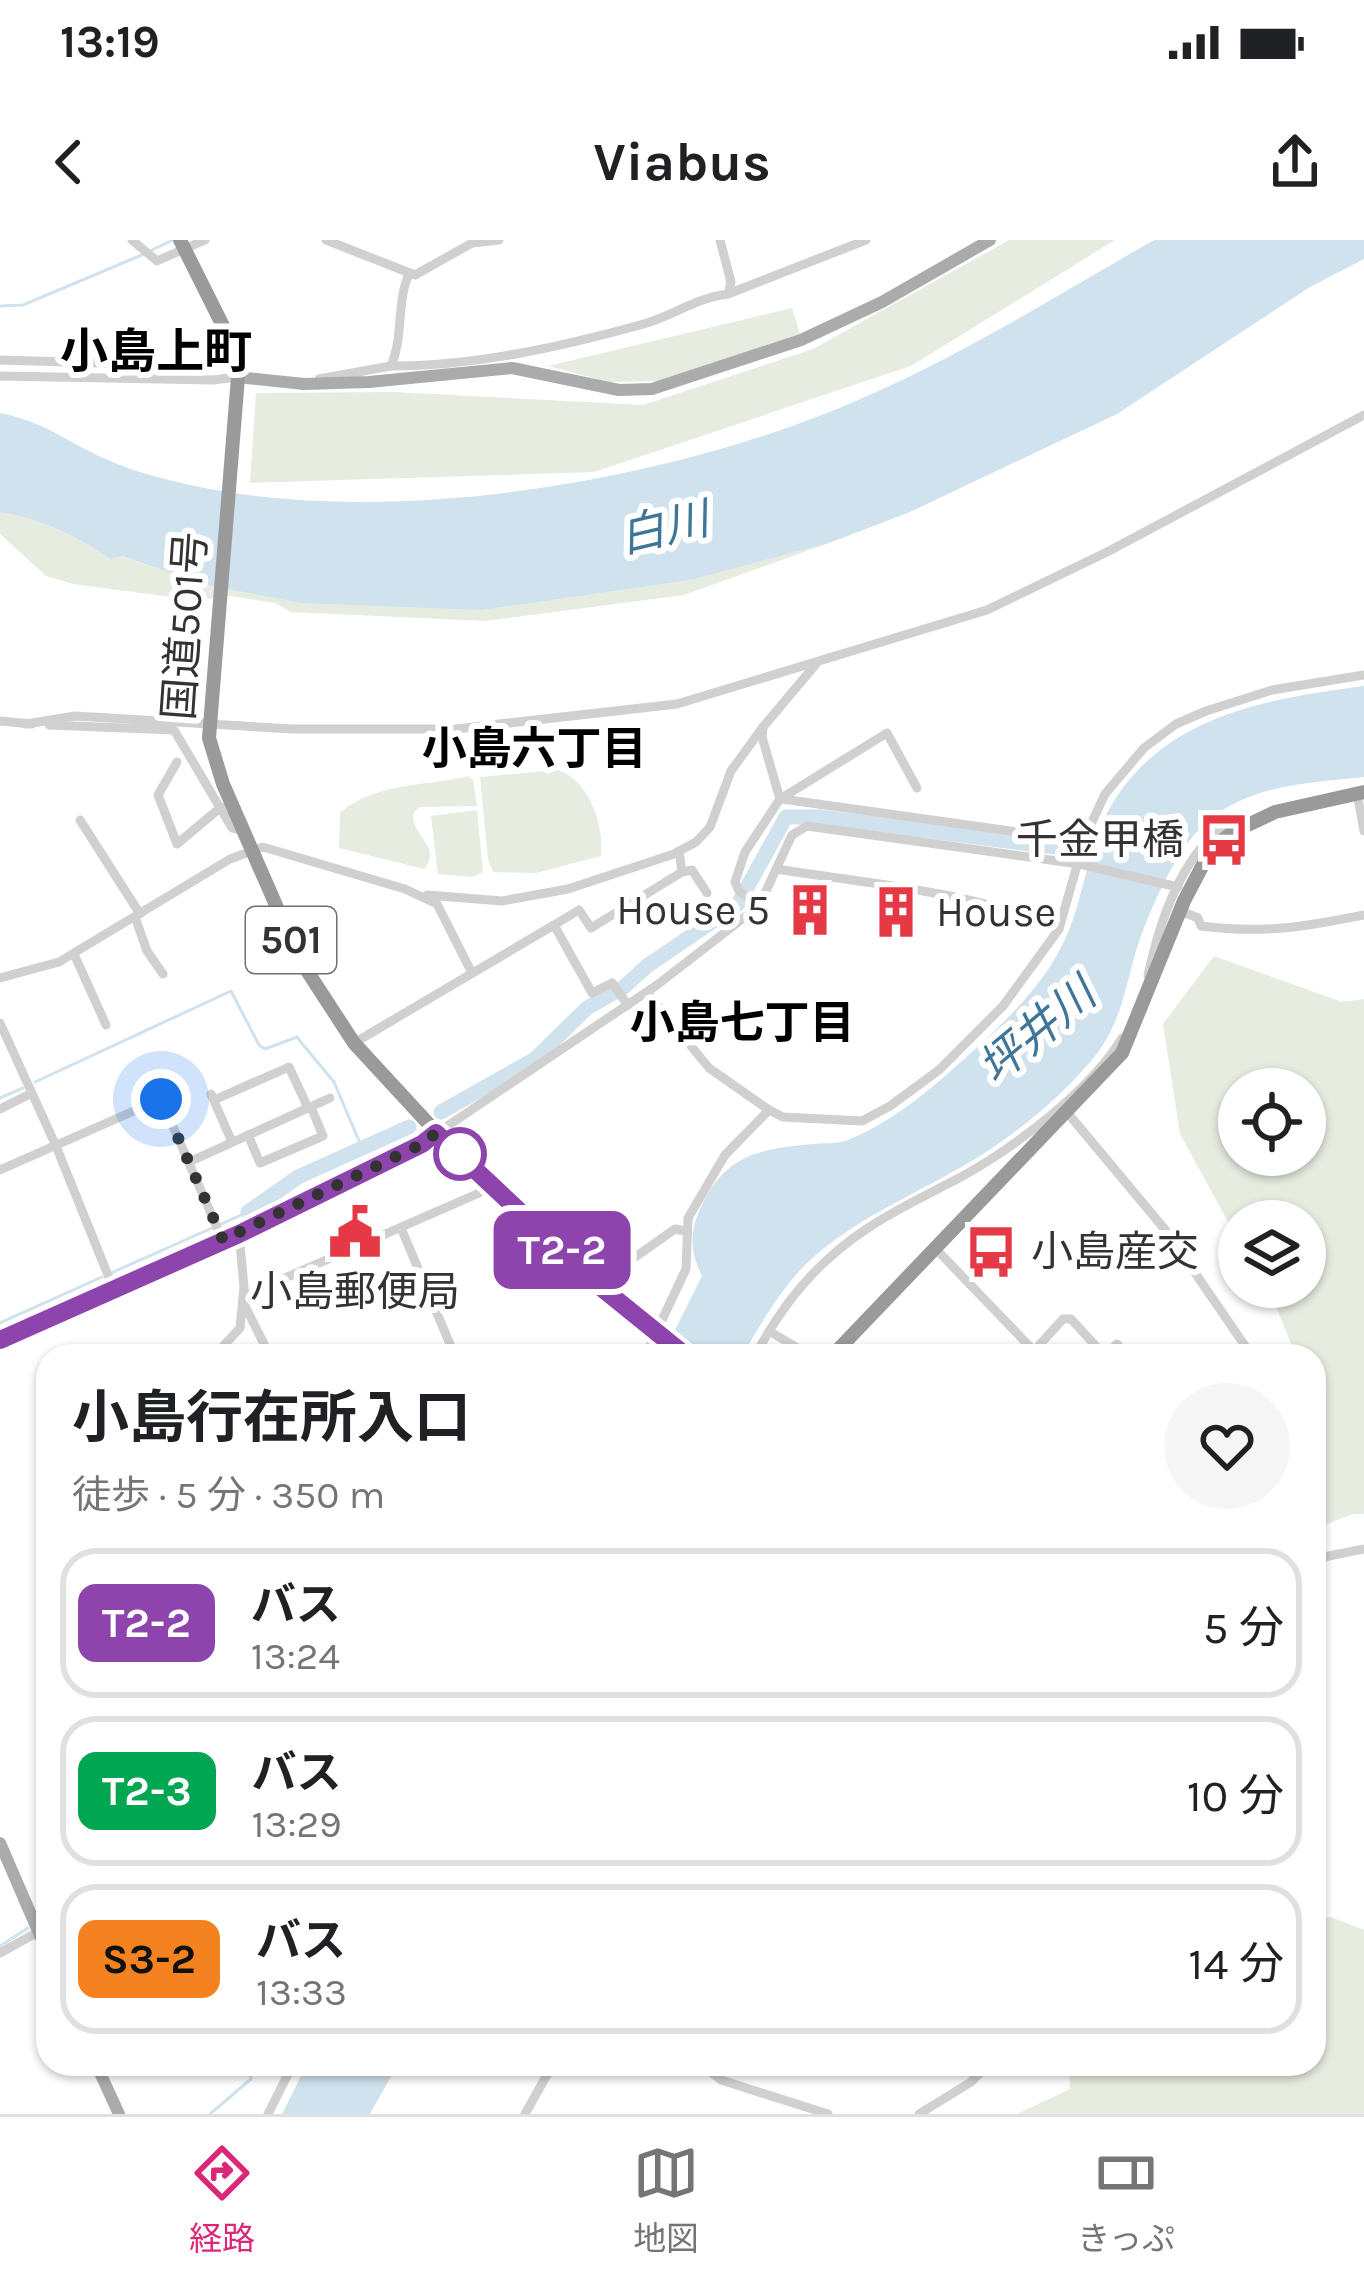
<!DOCTYPE html>
<html lang="ja">
<head>
<meta charset="utf-8">
<style>
	body { margin:0; font-family:Karla,"Noto Sans JP",sans-serif; background:#f6f6f6; color:#202124; height:100vh; display:flex; flex-direction:column; font-size:45px; white-space:nowrap }
	* { box-sizing:border-box; margin:0 }
	p { font-size:39px; color:#757577 }
	.icon { flex:none; width:66px; height:66px; fill:none; stroke:currentColor; stroke-width:2; stroke-linecap:round; stroke-linejoin:round }
	.map { position:relative; flex:1; overflow:hidden }
	.sheet { position:absolute; left:36px; top:1104px; width:1290px; height:732px; display:flex; flex-direction:column; background:#fff; border-radius:36px; box-shadow:0 3px 9px #0004 }
	.sheet>* { flex:none }
	.badge { padding:0 24px; border-radius:18px; font-size:42px; line-height:78px }
	.buttons { position:absolute; left:1218px; top:828px; display:grid; gap:24px }
	.buttons a { display:grid; place-items:center; width:108px; height:108px; border-radius:50%; background:#fff; box-shadow:0 3px 9px #0004; font-size:60px }
	.you { position:absolute; width:60px; height:60px; margin:-30px; border:9px solid #fff; border-radius:50%; background:#1a73e8; box-shadow:0 0 0 18px #1a73e833 }
	.map>.badge { position:absolute; translate:-50% -50%; box-shadow:0 0 0 6px #fff }
	.round { display:grid; place-items:center; flex:none; width:126px; height:126px; border-radius:63px; background:#f6f6f6 }
	.head { display:flex; align-items:center; justify-content:space-between; height:204px; padding:0 36px }
	h1 { font-size:57px; font-weight:700; line-height:90px }
	ul { padding:0; list-style:none }
	li { display:flex; align-items:center; gap:36px; height:150px; margin:0 24px 18px; padding:0 12px; border:6px solid #e0e0e0; border-radius:36px }
	li div { flex:1 }
	li b { display:block; font-size:45px }
	li em { font-style:normal }
	li .badge { min-width:132px; font-weight:700; text-align:center }
	.status { display:flex; justify-content:space-between; align-items:center; height:84px; padding:0 60px; background:#fff; direction:ltr }
	.status svg { height:33px; fill:currentColor }
	header { display:flex; justify-content:space-between; align-items:center; height:156px; padding:0 36px; background:#fff; font-size:54px; font-weight:700 }
	.tabs { display:flex; justify-content:space-around; align-items:center; height:168px; border-top:3px solid #e0e0e0; background:#fff; font-size:33px; color:#757577 }
	.tabs a { display:grid; justify-items:center; gap:6px }
	.tabs .selected { color:#db2777 }
	.map>svg:first-child { display:block }
	.green { fill:#e6ecdf; fill-rule:evenodd }
	.water { fill:#cfe2ee }
	.lines { fill:none; stroke-linecap:round; stroke-linejoin:round }
	.stream { stroke:#cfe2ee; stroke-width:3 }
	.river { stroke:#cfe2ee; stroke-width:15 }
	.minor { stroke:#d0d0d0; stroke-width:9 }
	.major { stroke:#ababab; stroke-width:12 }
	.highway { stroke:#9a9a9a; stroke-width:14 }
	.line-casing { stroke:#fff; stroke-width:27 }
	.line { stroke:#8e44ad; stroke-width:18 }
	.walk { stroke:#333; stroke-width:12; stroke-dasharray:0 21.6 }
	.stop-dot { fill:#fff; stroke:#8e44ad; stroke-width:6 }
	.labels { text-anchor:middle; dominant-baseline:central; stroke-width:12; stroke-linejoin:round; paint-order:stroke }
	.shield { fill:#fff; stroke:#707070; stroke-width:3 }
	.shield-label { font-size:39px; font-weight:bold; fill:#333 }
	.street-label { font-size:42px; fill:#333; stroke:#fff }
	.poi-label { font-size:42px; fill:#333; stroke:#fff; text-anchor:end }
	.water-label { font-size:45px; font-style:italic; fill:#3f7597; stroke:#fff }
	.neighbourhood-label { font-size:45px; font-weight:bold; fill:#000; stroke:#fff }
	.quarter-label { font-size:48px; font-weight:bold; fill:#000; stroke:#fff }
</style>
</head>
<body>
<div class="status"><b>13:19</b><svg viewBox="0 0 49 12"><path d="M0 12V9h3v3zM5 12V6h3v6zM10 12V3h3v9zM15 12V0h3v12zM26 1h20v11H26zM47 4h2v5h-2z"/></svg></div>
<header><svg class="icon" aria-label="back" viewBox="0 0 24 24"><path d="M15 5l-7 7 7 7"/></svg>Viabus<svg class="icon" aria-label="share" viewBox="0 0 24 24"><path d="M12 15V3M7 8l5-5 5 5M5 13v7h14v-7"/></svg></header>
<div class="map">
<svg width="1364" height="1874" viewBox="0 0 1364 1874">
	<rect width="100%" height="100%" fill="#fff"/>
	<g class="green">
		<path d="M1009,0H1115L911,126L594,232L250,243L256,153L394,152L643,165L813,109Z"/>
		<path d="M792,68L800,94L658,141L609,142L548,126Z"/>
		<path d="M0,272C42,279 76,296 111,319L121,316L202,344L483,370L691,340L829,303L684,355L485,381L291,372L275,363L224,355L201,361L73,344L46,336L0,294Z"/>
		<path d="M558,530C590,541 604,586 601,616L536,633L493,632L488,619L480,537Z"/>
		<path d="M468,536L473,540L477,566L420,567L414,572C408,595 444,606 424,629L339,608L340,573C375,542 424,547 468,536Z"/>
		<path d="M477,570L483,632L472,637L438,634L431,576Z"/>
		<path d="M1214,716L1342,762L1364,759V1274H1353L1314,1289V1116H1296L1268,1047H1305V981H1239V1002L1180,894L1163,784ZM1239,849H1305V915H1239Z"/>
		<path d="M1331,1677L1364,1690V1874H1017L1070,1849L1069,1824H1314V1678Z"/>
	</g>
	<g class="water">
		<path d="M1154,0H1364V19L1310,47L1117,174L910,272L829,303L691,340L483,370L302,363L202,344L122,316L111,319C76,296 42,279 0,272V173C46,182 68,203 108,220C134,232 168,240 195,246C389,287 649,244 832,171C945,126 1049,60 1154,0Z"/>
		<path d="M1364,446V537C1311,543 1252,544 1209,580C1176,606 1144,681 1133,722C1123,759 1117,791 1091,821C1056,862 1011,898 965,925C915,954 862,976 817,1014C785,1041 763,1080 742,1116H662L702,1036C690,1012 689,992 701,967C725,915 758,909 812,904C823,903 837,904 848,900C886,885 924,855 954,828C991,795 1034,757 1058,713C1083,670 1084,619 1106,575C1157,477 1263,459 1364,446Z"/>
		<path d="M307,1824H398L370,1874H282Z"/>
	</g>
	<g class="lines">
		<g class="stream">
			<path d="M152,10L173,0"/>
			<path d="M0,66L23,65L144,14"/>
			<path d="M35,842L231,751L259,805L265,809L297,797L300,801L334,842L362,908"/>
			<path d="M0,858L23,848"/>
			<path d="M221,984L248,972"/>
			<path d="M111,1033L212,988"/>
			<path d="M0,1083L102,1037"/>
			<path d="M41,1680L48,1676"/>
			<path d="M0,1706L28,1688"/>
			<path d="M210,1874L251,1839L249,1824"/>
		</g>
		<g class="river">
			<path d="M441,872L535,819L587,768L624,747L647,726L738,664L786,577H820L1109,614"/>
			<path d="M248,972L298,937L409,887"/>
		</g>
		<g class="minor">
			<path d="M132,0L157,21L205,0"/>
			<path d="M326,0L415,35L472,3L499,0"/>
			<path d="M728,54L866,0"/>
			<path d="M0,120L134,124L153,136"/>
			<path d="M391,126C475,126 560,107 640,85C671,77 695,58 728,54L731,42L720,0"/>
			<path d="M0,136L213,140L238,137"/>
			<path d="M319,139L391,126C404,96 396,63 409,34"/>
			<path d="M0,481L32,484"/>
			<path d="M26,484L75,476L293,489H456L677,464L987,370L1109,311L1364,175"/>
			<path d="M49,485L174,490L232,588L244,591"/>
			<path d="M177,522L158,555L177,604L221,567"/>
			<path d="M1357,553L1364,591"/>
			<path d="M780,559L762,497L763,487L816,424"/>
			<path d="M782,559L1046,596L1085,597"/>
			<path d="M80,580L140,674"/>
			<path d="M776,629C865,643 977,652 1059,689"/>
			<path d="M682,632L692,630L707,653"/>
			<path d="M427,655L502,661L568,649L674,614L696,602L710,587L731,531L763,487"/>
			<path d="M759,666L739,651L735,642L745,612L780,559L887,493L917,548"/>
			<path d="M1181,671L1198,678L1201,686C1263,694 1304,687 1364,675"/>
			<path d="M135,677L147,711L163,734"/>
			<path d="M554,685L579,670L591,688L682,632L679,611"/>
			<path d="M74,714L106,785"/>
			<path d="M1148,736C1159,683 1181,617 1226,584L1240,588"/>
			<path d="M0,738L59,722L230,619L263,607L405,649L437,664L472,733"/>
			<path d="M647,752L709,828L769,870L783,877L862,881L890,866L939,830L1003,766L1059,689L1085,597L1105,554L1144,508L1176,484L1206,471L1272,450L1364,435"/>
			<path d="M0,783L56,906L114,1050"/>
			<path d="M354,803L554,685L592,753L612,743L628,765"/>
			<path d="M211,854L232,902"/>
			<path d="M214,860L289,827L308,868"/>
			<path d="M0,869L32,853"/>
			<path d="M1066,871L1167,992L1252,1116"/>
			<path d="M437,893L657,745L759,666L792,595L807,586L1079,624L1178,647"/>
			<path d="M248,895L260,923L323,896L311,867"/>
			<path d="M189,922L330,858"/>
			<path d="M0,930L161,859L223,1001"/>
			<path d="M401,988L455,1116"/>
			<path d="M935,1008L1034,1111L1063,1079H1071L1105,1116L1117,1104L1127,1116"/>
			<path d="M597,1044L675,989L685,991"/>
			<path d="M244,1056L495,946"/>
			<path d="M244,1064L270,1116"/>
			<path d="M769,1091L811,1116"/>
			<path d="M214,1116L240,1088L244,1047L239,994"/>
			<path d="M645,1116L686,1029L688,978L725,915L769,870"/>
			<path d="M755,1116C774,1080 797,1047 827,1020C866,983 915,961 961,937C1015,907 1090,851 1122,798"/>
			<path d="M1314,1319L1364,1309"/>
			<path d="M0,1713L38,1692"/>
			<path d="M701,1824L721,1840L828,1874"/>
			<path d="M268,1874L293,1824"/>
			<path d="M525,1874L553,1824"/>
			<path d="M919,1874L971,1842L989,1824"/>
		</g>
		<g class="major">
			<path d="M238,137L304,144L369,142L512,128L619,150L652,149L801,100L882,62L990,0"/>
			<path d="M0,1100L239,994L421,905L437,893"/>
			<path d="M0,1603L48,1714"/>
			<path d="M96,1824L119,1874"/>
		</g>
		<g class="highway">
			<path d="M180,0L225,90L238,137L209,498L223,544L300,720L354,803L437,893L597,1044L686,1116"/>
			<path d="M832,1116L1122,813L1184,661L1207,617L1218,604L1233,592L1275,572L1364,552"/>
		</g>
	</g>
	<g class="lines">
		<g class="line-casing">
			<path id="line" d="M0,1100L239,994L422,904L436,893L597,1044L686,1116"/>
		</g>
		<use href="#line" class="line"/>
		<path class="walk" d="M161,859L223,1000L422,904L436,893L460,914"/>
	</g>
	<defs>
		<g id="bus-bare" transform="scale(4.14)"><path d="M-5-6H5V4H4V6H2V4H-2V6H-4V4H-5ZM-3.5-4V0h7V-4ZM-3.5 1.2v1.5H-2V1.2ZM2 1.2v1.5H3.5V1.2Z" fill="#e63946" stroke="#fff" stroke-width="2.5" paint-order="stroke"/></g>
		<g id="building-bare" transform="scale(4.14)"><path d="M-4-6H4V6H1V3H-1V6H-4ZM-2.5-4.3h1.7v1.8h-1.7ZM.8-4.3h1.7v1.8H.8ZM-2.5-1h1.7V.8h-1.7ZM.8-1h1.7V.8H.8Z" fill="#e63946" stroke="#fff" stroke-width="2.5" paint-order="stroke"/></g>
		<g id="civic-bare" transform="scale(4.14)"><path d="M-.6-6.5H3V-4.5H.6V-3L4-1V1h2V6H-6V1h2V-1L-.6-3ZM-1.2 2.5V6h2.4V2.5Z" fill="#e63946" stroke="#fff" stroke-width="2.5" paint-order="stroke"/></g>
	</defs>
	<g fill-rule="evenodd">
		<use href="#bus-bare" x="1224" y="600"/>
		<use href="#building-bare" x="810" y="670"/>
		<use href="#building-bare" x="896" y="672"/>
		<use href="#civic-bare" x="355" y="992"/>
		<use href="#bus-bare" x="991" y="1012"/>
	</g>
	<circle class="stop-dot" cx="460" cy="914" r="24"/>
	<g class="labels">
		<rect class="shield" x="246" y="667" width="90" height="66" rx="9"/>
		<g class="shield-label">
			<text x="291" y="700">501</text>
		</g>
		<g class="street-label">
			<text transform="translate(185 386) rotate(-86)">国道501号</text>
		</g>
		<g class="poi-label">
			<text x="1184" y="600">千金甲橋</text>
			<text x="770" y="670">House 5</text>
			<text x="936" y="672" text-anchor="start">House</text>
			<text x="1031" y="1012" text-anchor="start">小島産交</text>
			<text x="355" y="1052" text-anchor="middle">小島郵便局</text>
		</g>
		<g class="water-label">
			<text transform="translate(664 288) rotate(-13)">白川</text>
			<text transform="translate(1037 791) rotate(-40)">坪井川</text>
		</g>
		<g class="neighbourhood-label">
			<text x="534" y="509">小島六丁目</text>
			<text x="742" y="783">小島七丁目</text>
		</g>
		<g class="quarter-label">
			<text x="156" y="112">小島上町</text>
		</g>
	</g>
</svg>
<div class="buttons">
<a><svg class="icon" aria-label="locate" viewBox="0 0 24 24"><circle cx="12" cy="12" r="6"/><path d="M12 2v4M12 18v4M2 12h4M18 12h4"/></svg></a>
<a><svg class="icon" aria-label="layers" viewBox="0 0 24 24"><path d="M12 4l9 5-9 5-9-5zM3 14l9 5 9-5"/></svg></a>
</div>
<div class="you" style="left:161px;top:859px"></div>
<b class="badge" style="left:562px;top:1010px;background:#8e44ad;color:#fff">T2-2</b>
<section class="sheet">
<div class="head"><div><h1>小島行在所入口</h1><p>徒歩 · 5 分 · 350 m</p></div><a class="round"><svg class="icon" aria-label="heart" viewBox="0 0 24 24"><path d="M12 20l-8-8c-3-5 5-10 8-4 3-6 11-1 8 4z"/></svg></a></div>
<ul>
<li><span class="badge" style="background:#8e44ad;color:#fff">T2-2</span><div><b>バス</b><p>13:24</p></div><em>5 分</em></li>
<li><span class="badge" style="background:#00a651;color:#fff">T2-3</span><div><b>バス</b><p>13:29</p></div><em>10 分</em></li>
<li><span class="badge" style="background:#f58220;color:#111">S3-2</span><div><b>バス</b><p>13:33</p></div><em>14 分</em></li>
</ul>
</section>
</div>
<nav class="tabs">
<a class="selected"><svg class="icon" aria-label="directions" viewBox="0 0 24 24"><path d="M12 3l9 9-9 9-9-9zM9 14v-3h6M13 9l2 2-2 2"/></svg>経路</a>
<a><svg class="icon" aria-label="map" viewBox="0 0 24 24"><path d="M3 6l6-2 6 2 6-2v14l-6 2-6-2-6 2zM9 4v14M15 6v14"/></svg>地図</a>
<a><svg class="icon" aria-label="tickets" viewBox="0 0 24 24"><path d="M3 7h18v10H3zM15 7v10"/></svg>きっぷ</a>
</nav>
</body>
</html>
